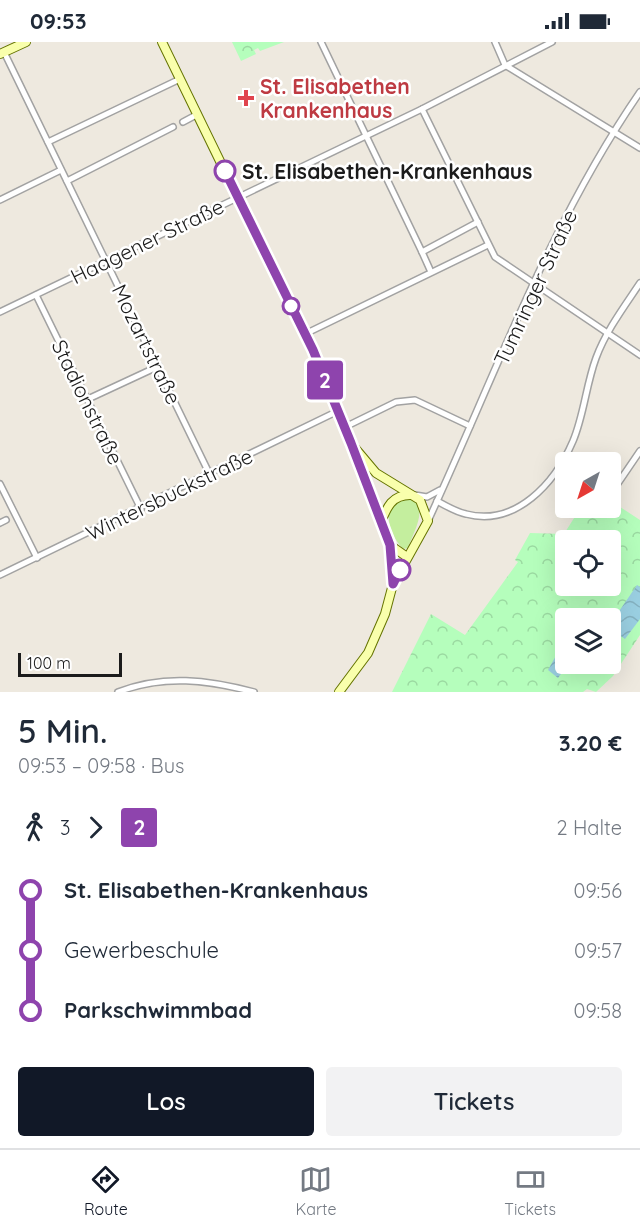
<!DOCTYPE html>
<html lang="de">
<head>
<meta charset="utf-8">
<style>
	body { margin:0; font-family:Quicksand,sans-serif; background:#f2f2f3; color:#1f2937; height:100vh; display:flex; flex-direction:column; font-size:22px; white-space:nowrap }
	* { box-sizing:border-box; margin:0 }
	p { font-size:20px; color:#747a83 }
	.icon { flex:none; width:33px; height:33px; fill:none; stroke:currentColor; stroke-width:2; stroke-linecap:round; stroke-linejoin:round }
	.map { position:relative; height:650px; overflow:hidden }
	.sheet { display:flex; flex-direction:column; background:#fff; flex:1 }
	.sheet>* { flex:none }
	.badge { padding:0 12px; border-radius:4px; font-size:21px; line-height:39px }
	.needle { width:39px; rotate:219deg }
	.fabs { position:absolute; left:555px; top:410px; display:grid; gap:12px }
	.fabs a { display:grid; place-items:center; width:66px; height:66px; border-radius:6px; background:#fff; box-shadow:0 6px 24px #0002; font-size:30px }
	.scale { position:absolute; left:18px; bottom:15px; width:104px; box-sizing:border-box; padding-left:6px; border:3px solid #1b1b1b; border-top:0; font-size:16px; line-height:21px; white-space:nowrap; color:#1b1b1b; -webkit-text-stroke:4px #fff; paint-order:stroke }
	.map>.badge { position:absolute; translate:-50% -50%; box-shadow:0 0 0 3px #fff }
	.legs { display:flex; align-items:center; gap:9px; height:66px; padding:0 18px; font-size:20px }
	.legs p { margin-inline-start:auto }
	.overview { display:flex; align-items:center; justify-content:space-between; height:102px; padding:0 18px }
	h1 { font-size:33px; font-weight:600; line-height:45px }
	.button { display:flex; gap:12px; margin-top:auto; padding:12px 18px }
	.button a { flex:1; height:69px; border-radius:6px; background:#111827; color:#fff; font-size:24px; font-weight:600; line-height:69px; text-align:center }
	.button a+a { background:#f2f2f3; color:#1f2937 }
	ul { padding:0 18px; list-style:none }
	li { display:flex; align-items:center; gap:21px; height:60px; font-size:22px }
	li i { display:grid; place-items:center; width:9px; height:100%; margin:0 8px; background:currentColor }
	li i::after { content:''; width:15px; height:15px; margin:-8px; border:4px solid; border-radius:50%; background:#fff }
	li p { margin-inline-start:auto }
	li:first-child i { background:linear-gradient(#0000 50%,currentColor 0) }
	li:last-child i { background:linear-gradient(currentColor 50%,#0000 0) }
	.status { display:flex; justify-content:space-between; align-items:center; height:42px; padding:0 30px; background:#fff; direction:ltr }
	.status svg { height:16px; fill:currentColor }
	.menu { display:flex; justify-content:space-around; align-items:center; height:84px; border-top:2px solid #e0e1e3; background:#fff; font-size:16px; color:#747a83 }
	.menu a { display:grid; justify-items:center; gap:3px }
	.menu .active { color:#111827 }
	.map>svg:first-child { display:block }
	.grass { fill:#c4ee9e }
	.park { fill:url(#park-crowns); fill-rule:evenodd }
	.water { fill:url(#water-waves) }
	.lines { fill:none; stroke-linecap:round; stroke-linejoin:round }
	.street-casing { stroke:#a2a2a2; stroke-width:8 }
	.secondary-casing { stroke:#657400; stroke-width:10 }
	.street { stroke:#fff; stroke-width:5 }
	.secondary { stroke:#f9ffac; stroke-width:8 }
	.line-1-casing { stroke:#fff; stroke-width:14 }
	.line-1 { stroke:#8e44ad; stroke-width:9 }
	.health-dot { fill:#e0444e; stroke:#fff; stroke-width:2 }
	.stop-1-dot { fill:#fff; stroke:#8e44ad; stroke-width:3 }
	.labels { text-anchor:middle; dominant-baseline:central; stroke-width:5; stroke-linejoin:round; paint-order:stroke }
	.health-label { font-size:21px; font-weight:bold; fill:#be3a42; stroke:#fff; text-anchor:start }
	.stop-label { font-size:21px; font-weight:bold; fill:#1b1b1b; stroke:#fff; text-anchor:start }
	.street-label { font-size:21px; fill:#1b1b1b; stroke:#fff }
</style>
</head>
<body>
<div class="status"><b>09:53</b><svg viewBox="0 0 49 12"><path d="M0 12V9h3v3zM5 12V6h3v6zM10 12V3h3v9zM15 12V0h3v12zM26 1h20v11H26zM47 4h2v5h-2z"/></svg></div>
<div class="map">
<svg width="640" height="650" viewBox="0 0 640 650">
	<defs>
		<pattern id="park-crowns" width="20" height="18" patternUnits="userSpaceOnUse" patternTransform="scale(1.5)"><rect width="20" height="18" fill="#b5febc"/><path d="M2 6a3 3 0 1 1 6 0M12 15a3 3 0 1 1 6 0" fill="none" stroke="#9bd9a1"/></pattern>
		<pattern id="water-waves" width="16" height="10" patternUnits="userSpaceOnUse" patternTransform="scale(1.5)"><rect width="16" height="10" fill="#9acfe1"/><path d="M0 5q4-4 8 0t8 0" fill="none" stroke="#84b1c0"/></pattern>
	</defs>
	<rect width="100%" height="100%" fill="#eee9df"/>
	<path class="grass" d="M413,456C428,468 413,491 408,506L403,507C386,489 379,457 413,456Z"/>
	<g class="park">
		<path d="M232,0H284L260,9L258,6L254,8L256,12L241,19Z"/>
		<path d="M611,459L640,478V593L613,634L596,650L587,647L583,650H392L431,572L465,593L518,520L515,518L530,491L564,492L581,465H610ZM566,498H610V543H566ZM566,576H610V621H566Z"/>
	</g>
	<g class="water">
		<path d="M637,543L640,545V577L625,597L611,587V581Z"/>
		<path d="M565,593L566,621H569L558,636L548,628L558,610L556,599Z"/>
	</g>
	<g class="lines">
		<g class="street-casing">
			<g id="street">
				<path d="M321,0L422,210"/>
				<path d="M495,0L505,23L640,106"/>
				<path d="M4,10L210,433"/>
				<path d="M422,67L495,215L640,313"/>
				<path d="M183,80L198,72"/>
				<path d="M48,100L180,37"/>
				<path d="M67,139L173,85"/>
				<path d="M0,158L61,128"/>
				<path d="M431,230L422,210L478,180"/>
				<path d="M36,253L141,467"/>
				<path d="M0,270L422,67L552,0"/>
				<path d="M305,292L488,203"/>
				<path d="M88,357L159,324"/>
				<path d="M345,385L396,360L415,358L470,384"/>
				<path d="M0,442L37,516"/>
				<path d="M415,453L427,455L440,448"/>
				<path d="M610,453L640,409"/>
				<path d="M437,459C446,464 456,470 466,472C516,485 555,441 573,399C584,373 586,343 596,316C606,289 624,265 640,241"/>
				<path d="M428,479C495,334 549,182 640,50"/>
				<path d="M0,481L6,478"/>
				<path d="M0,533L338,369"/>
				<path d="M118,650C164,632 208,638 254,650"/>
			</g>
		</g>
		<g class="secondary-casing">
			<g id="secondary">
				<path d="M162,0L324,333L390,503L393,542"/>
				<path d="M0,12L26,0"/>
				<path d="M381,480C387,465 392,453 410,453"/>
				<path d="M390,503L407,515"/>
				<path d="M339,650L368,611L385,572L393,542L428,479L420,458L376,431L355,406"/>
			</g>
		</g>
		<use href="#street" class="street"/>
		<use href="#secondary" class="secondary"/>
	</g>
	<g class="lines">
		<g class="line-1-casing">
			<path id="line-1" d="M225,129L313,308L351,401L390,503L393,542L400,528"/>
		</g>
		<use href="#line-1" class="line-1"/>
	</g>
	<path class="health-dot" d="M243 47h6v6h6v6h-6v6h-6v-6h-6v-6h6z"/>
	<g class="stop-1-dot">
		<circle cx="225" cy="129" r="10"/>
		<circle cx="291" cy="264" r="8"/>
		<circle cx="400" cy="528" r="10"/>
	</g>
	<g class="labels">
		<g class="health-label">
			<text x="260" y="44">St. Elisabethen<tspan x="260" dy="24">Krankenhaus</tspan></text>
		</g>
		<g class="stop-label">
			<text x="242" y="129">St. Elisabethen-Krankenhaus</text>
		</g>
		<g class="street-label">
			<text transform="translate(147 199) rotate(-26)">Haagener Straße</text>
			<text transform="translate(535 245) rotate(-65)">Tumringer Straße</text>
			<text transform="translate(147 302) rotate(64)">Mozartstraße</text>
			<text transform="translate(88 360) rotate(64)">Stadionstraße</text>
			<text transform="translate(169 452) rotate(-26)">Wintersbuckstraße</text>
		</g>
	</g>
</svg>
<div class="fabs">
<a><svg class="needle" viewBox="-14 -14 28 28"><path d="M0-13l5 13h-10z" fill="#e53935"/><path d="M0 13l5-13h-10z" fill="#747a83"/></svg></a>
<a><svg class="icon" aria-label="locate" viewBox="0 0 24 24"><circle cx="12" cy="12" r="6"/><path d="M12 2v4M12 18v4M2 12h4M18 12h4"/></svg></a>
<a><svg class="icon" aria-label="layers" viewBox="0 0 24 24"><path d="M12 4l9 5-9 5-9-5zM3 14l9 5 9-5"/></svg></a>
</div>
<div class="scale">100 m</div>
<b class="badge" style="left:325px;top:338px;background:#8e44ad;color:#fff">2</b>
</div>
<section class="sheet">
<div class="overview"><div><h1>5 Min.</h1><p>09:53 – 09:58 · Bus</p></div><b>3.20 €</b></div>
<div class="legs"><svg class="icon" aria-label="walk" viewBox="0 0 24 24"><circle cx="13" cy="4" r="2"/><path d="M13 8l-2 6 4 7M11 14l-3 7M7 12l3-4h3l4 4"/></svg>3<svg class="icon" aria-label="forward" viewBox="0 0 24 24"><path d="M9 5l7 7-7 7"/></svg><b class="badge" style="background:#8e44ad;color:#fff">2</b><p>2 Halte</p></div>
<ul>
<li><i style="color:#8e44ad"></i><b>St. Elisabethen-Krankenhaus</b><p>09:56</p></li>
<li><i style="color:#8e44ad"></i><span>Gewerbeschule</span><p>09:57</p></li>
<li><i style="color:#8e44ad"></i><b>Parkschwimmbad</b><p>09:58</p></li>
</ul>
<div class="button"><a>Los</a><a>Tickets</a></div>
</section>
<nav class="menu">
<a class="active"><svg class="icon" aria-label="directions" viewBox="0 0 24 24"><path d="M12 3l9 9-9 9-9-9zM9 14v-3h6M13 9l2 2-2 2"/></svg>Route</a>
<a><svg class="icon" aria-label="map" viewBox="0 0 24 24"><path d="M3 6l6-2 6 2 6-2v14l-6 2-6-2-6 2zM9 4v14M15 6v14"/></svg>Karte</a>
<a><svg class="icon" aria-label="tickets" viewBox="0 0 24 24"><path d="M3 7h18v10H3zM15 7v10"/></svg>Tickets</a>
</nav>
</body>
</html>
